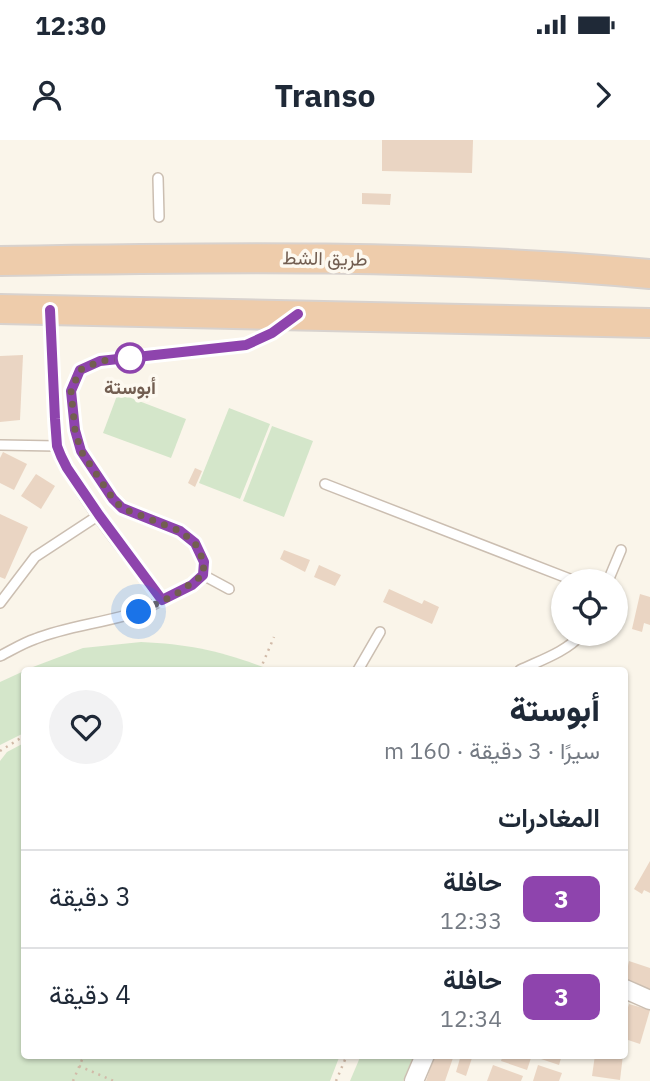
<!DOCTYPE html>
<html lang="ar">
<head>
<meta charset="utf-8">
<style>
	body { margin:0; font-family:"IBM Plex Sans",Vazirmatn,sans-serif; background:#f2f2f3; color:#1f2937; direction:rtl; height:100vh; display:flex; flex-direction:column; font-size:26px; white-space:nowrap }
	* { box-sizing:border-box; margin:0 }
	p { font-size:23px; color:#747a83 }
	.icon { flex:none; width:38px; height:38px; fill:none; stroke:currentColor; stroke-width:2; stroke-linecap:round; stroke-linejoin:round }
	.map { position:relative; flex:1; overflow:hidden; direction:ltr }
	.details { position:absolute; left:21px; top:527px; width:607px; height:392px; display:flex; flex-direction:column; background:#fff; border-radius:7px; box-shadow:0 2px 5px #0004; direction:rtl }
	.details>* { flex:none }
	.badge { padding:0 14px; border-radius:10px; font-size:24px; line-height:46px }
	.tools { position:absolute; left:551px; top:429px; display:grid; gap:14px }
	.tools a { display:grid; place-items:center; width:77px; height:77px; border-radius:50%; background:#fff; box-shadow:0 2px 5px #0004; font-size:35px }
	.you { position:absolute; width:35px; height:35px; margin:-18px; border:5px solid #fff; border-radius:50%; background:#1a73e8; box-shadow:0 0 0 10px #1a73e833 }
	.map>.badge { position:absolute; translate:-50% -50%; box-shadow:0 0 0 4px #fff }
	h2 { padding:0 28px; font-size:26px; line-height:63px }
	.round { display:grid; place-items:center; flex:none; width:74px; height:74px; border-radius:37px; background:#f2f2f3 }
	.overview { display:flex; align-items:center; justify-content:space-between; height:119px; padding:0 28px }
	h1 { font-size:33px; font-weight:800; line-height:52px }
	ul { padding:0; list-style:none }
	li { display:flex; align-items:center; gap:21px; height:98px; padding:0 28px; border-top:2px solid #e0e1e3 }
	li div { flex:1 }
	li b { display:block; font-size:26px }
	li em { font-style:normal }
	li .badge { min-width:77px; font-weight:700; text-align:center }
	.status { display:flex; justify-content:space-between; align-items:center; height:49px; padding:0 35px; background:#fff; direction:ltr }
	.status svg { height:19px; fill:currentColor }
	header { display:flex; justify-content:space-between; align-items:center; height:91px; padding:0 28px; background:#fff; font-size:32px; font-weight:800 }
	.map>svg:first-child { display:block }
	.green { fill:#d4e6ca }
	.building { fill:#ead5c3 }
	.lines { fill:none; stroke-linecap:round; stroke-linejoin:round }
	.service-casing { stroke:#cbbeb1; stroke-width:12 }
	.minor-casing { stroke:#cbbeb1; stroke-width:21 }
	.trunk-casing { stroke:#d8d2ce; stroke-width:32 }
	.path { stroke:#d1baa8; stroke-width:2.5; stroke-dasharray:2 5; stroke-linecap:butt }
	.service { stroke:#fff; stroke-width:9 }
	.minor { stroke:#fff; stroke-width:18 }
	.trunk { stroke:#eeccab; stroke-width:28 }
	.line-casing { stroke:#fff; stroke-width:16 }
	.line { stroke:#8e44ad; stroke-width:10 }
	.walk { stroke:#725e51; stroke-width:7; stroke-dasharray:0 12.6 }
	.stop-dot { fill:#fff; stroke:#8e44ad; stroke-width:3.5 }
	.labels { text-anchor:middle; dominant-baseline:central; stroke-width:7; stroke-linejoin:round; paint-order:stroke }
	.street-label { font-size:19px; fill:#725e51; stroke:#fdf9f0 }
	.stop-label { font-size:19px; font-weight:bold; fill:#725e51; stroke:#fdf9f0 }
</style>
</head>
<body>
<div class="status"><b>12:30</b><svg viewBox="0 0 49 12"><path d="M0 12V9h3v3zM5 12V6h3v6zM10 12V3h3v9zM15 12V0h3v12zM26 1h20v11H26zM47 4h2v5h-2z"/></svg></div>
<header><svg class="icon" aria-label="forward" viewBox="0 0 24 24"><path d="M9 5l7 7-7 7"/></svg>Transo<svg class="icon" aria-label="person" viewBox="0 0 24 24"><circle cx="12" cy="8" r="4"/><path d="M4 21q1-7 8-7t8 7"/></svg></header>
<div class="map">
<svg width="650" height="941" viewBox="0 0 650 941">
	<rect width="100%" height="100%" fill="#faf5ea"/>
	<g class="green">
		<path d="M118,253L186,279L171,318L103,293Z"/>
		<path d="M229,268L270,284L240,359L199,343Z"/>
		<path d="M272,286L313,301L284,377L243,361Z"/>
		<path d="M141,502C191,504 224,512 271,530H25L83,508Z"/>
		<path d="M24,531V593L0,605V542Z"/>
		<path d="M24,603V915H340L330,941H0V621L7,612Z"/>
		<path d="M361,915H414L403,941H350Z"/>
	</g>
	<g class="building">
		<path d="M382,0H473L472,33L382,31Z"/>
		<path d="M362,53L391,54L390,65L362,64Z"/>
		<path d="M23,215L20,280L0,282V216Z"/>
		<path d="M3,312L27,324L14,350L0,343V318Z"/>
		<path d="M195,328L202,331L195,347L188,343Z"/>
		<path d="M36,334L55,346L41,369L21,356Z"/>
		<path d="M0,374L28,387L5,439L0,437Z"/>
		<path d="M284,410L310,420L305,432L280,419Z"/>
		<path d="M319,425L341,435L335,446L314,437Z"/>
		<path d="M389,449L422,464L424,460L439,467L432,484L383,462Z"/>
		<path d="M640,454L650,457V485L644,483L642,492L632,489Z"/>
		<path d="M650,721V753L644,750L642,754L634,749Z"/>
		<path d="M629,821L650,828V849L625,840Z"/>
		<path d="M629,864L650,870L640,904L625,899V877Z"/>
		<path d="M435,915H454L445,941H426Z"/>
		<path d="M461,915L472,918L466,936L456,932Z"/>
		<path d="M503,915H532L527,930L501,921Z"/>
		<path d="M539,915H562L559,925L538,918Z"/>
		<path d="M595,915H623L620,940L592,936Z"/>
		<path d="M493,925L523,936L521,941H487Z"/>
		<path d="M538,925L562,933L559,941H533Z"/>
	</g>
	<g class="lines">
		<g class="service-casing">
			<g id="service">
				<path d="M158,38L159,77"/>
				<path d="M50,172L57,306C76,355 129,418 162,460L192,445L203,435C205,382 156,390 124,369C111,361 86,323 80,308C76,295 69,263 72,250C73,244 78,237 80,230L100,221L246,205L272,193L286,183"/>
				<path d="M0,305L57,306"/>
				<path d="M325,344L575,441"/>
				<path d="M203,435L229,449"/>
				<path d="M608,441L621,410"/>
				<path d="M0,463L35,417L99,375"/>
				<path d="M0,516C12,510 23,503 35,499C77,482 123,483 162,460"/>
				<path d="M358,530L380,492"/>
				<path d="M520,530C541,520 566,512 582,494"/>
			</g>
		</g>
		<g class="minor-casing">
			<g id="minor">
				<path d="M625,849L650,860"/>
				<path d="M414,941L425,915"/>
			</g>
		</g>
		<g class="trunk-casing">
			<g id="trunk">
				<path d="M0,121C217,117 434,114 650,134"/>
				<path d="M0,169L650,183"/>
			</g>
		</g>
		<g class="path">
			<path d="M260,530L274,497"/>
			<path d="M0,611L24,596"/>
			<path d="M79,926L114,941"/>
			<path d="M73,941L84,915"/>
			<path d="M336,941L347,915"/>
		</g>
		<use href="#service" class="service"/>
		<use href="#minor" class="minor"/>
		<use href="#trunk" class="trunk"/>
	</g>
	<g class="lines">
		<g class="line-casing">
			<path id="line" d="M50,170L55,279L57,306L61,316L67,328L99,375L162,460L192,445L203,435L204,422L195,403L180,391L122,368L113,359L81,311L75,290L71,251L80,230L100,221L246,205L272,193L298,174"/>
		</g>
		<use href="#line" class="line"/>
		<path class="walk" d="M130,218L100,221L80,230L71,251L75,290L81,311L113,359L122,368L180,391L195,403L204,422L203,435L175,455L139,472"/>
	</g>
	<circle class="stop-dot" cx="130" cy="218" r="14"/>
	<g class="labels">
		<g class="street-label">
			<text transform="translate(325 118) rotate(1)">طريق الشط</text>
		</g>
		<g class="stop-label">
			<text x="130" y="247">أبوستة</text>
		</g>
	</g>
</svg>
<div class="tools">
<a><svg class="icon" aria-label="locate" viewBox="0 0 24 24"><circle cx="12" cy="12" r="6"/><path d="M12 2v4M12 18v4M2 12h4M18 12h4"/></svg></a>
</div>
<div class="you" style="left:139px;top:472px"></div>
<section class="details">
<div class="overview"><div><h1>أبوستة</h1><p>سيرًا · 3 دقيقة · 160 m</p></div><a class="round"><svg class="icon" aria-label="heart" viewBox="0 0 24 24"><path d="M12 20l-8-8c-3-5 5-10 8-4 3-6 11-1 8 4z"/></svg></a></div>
<h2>المغادرات</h2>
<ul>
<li><span class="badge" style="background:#8e44ad;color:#fff">3</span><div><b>حافلة</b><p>12:33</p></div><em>3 دقيقة</em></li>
<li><span class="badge" style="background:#8e44ad;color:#fff">3</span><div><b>حافلة</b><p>12:34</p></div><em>4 دقيقة</em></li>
</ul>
</section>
</div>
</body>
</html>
